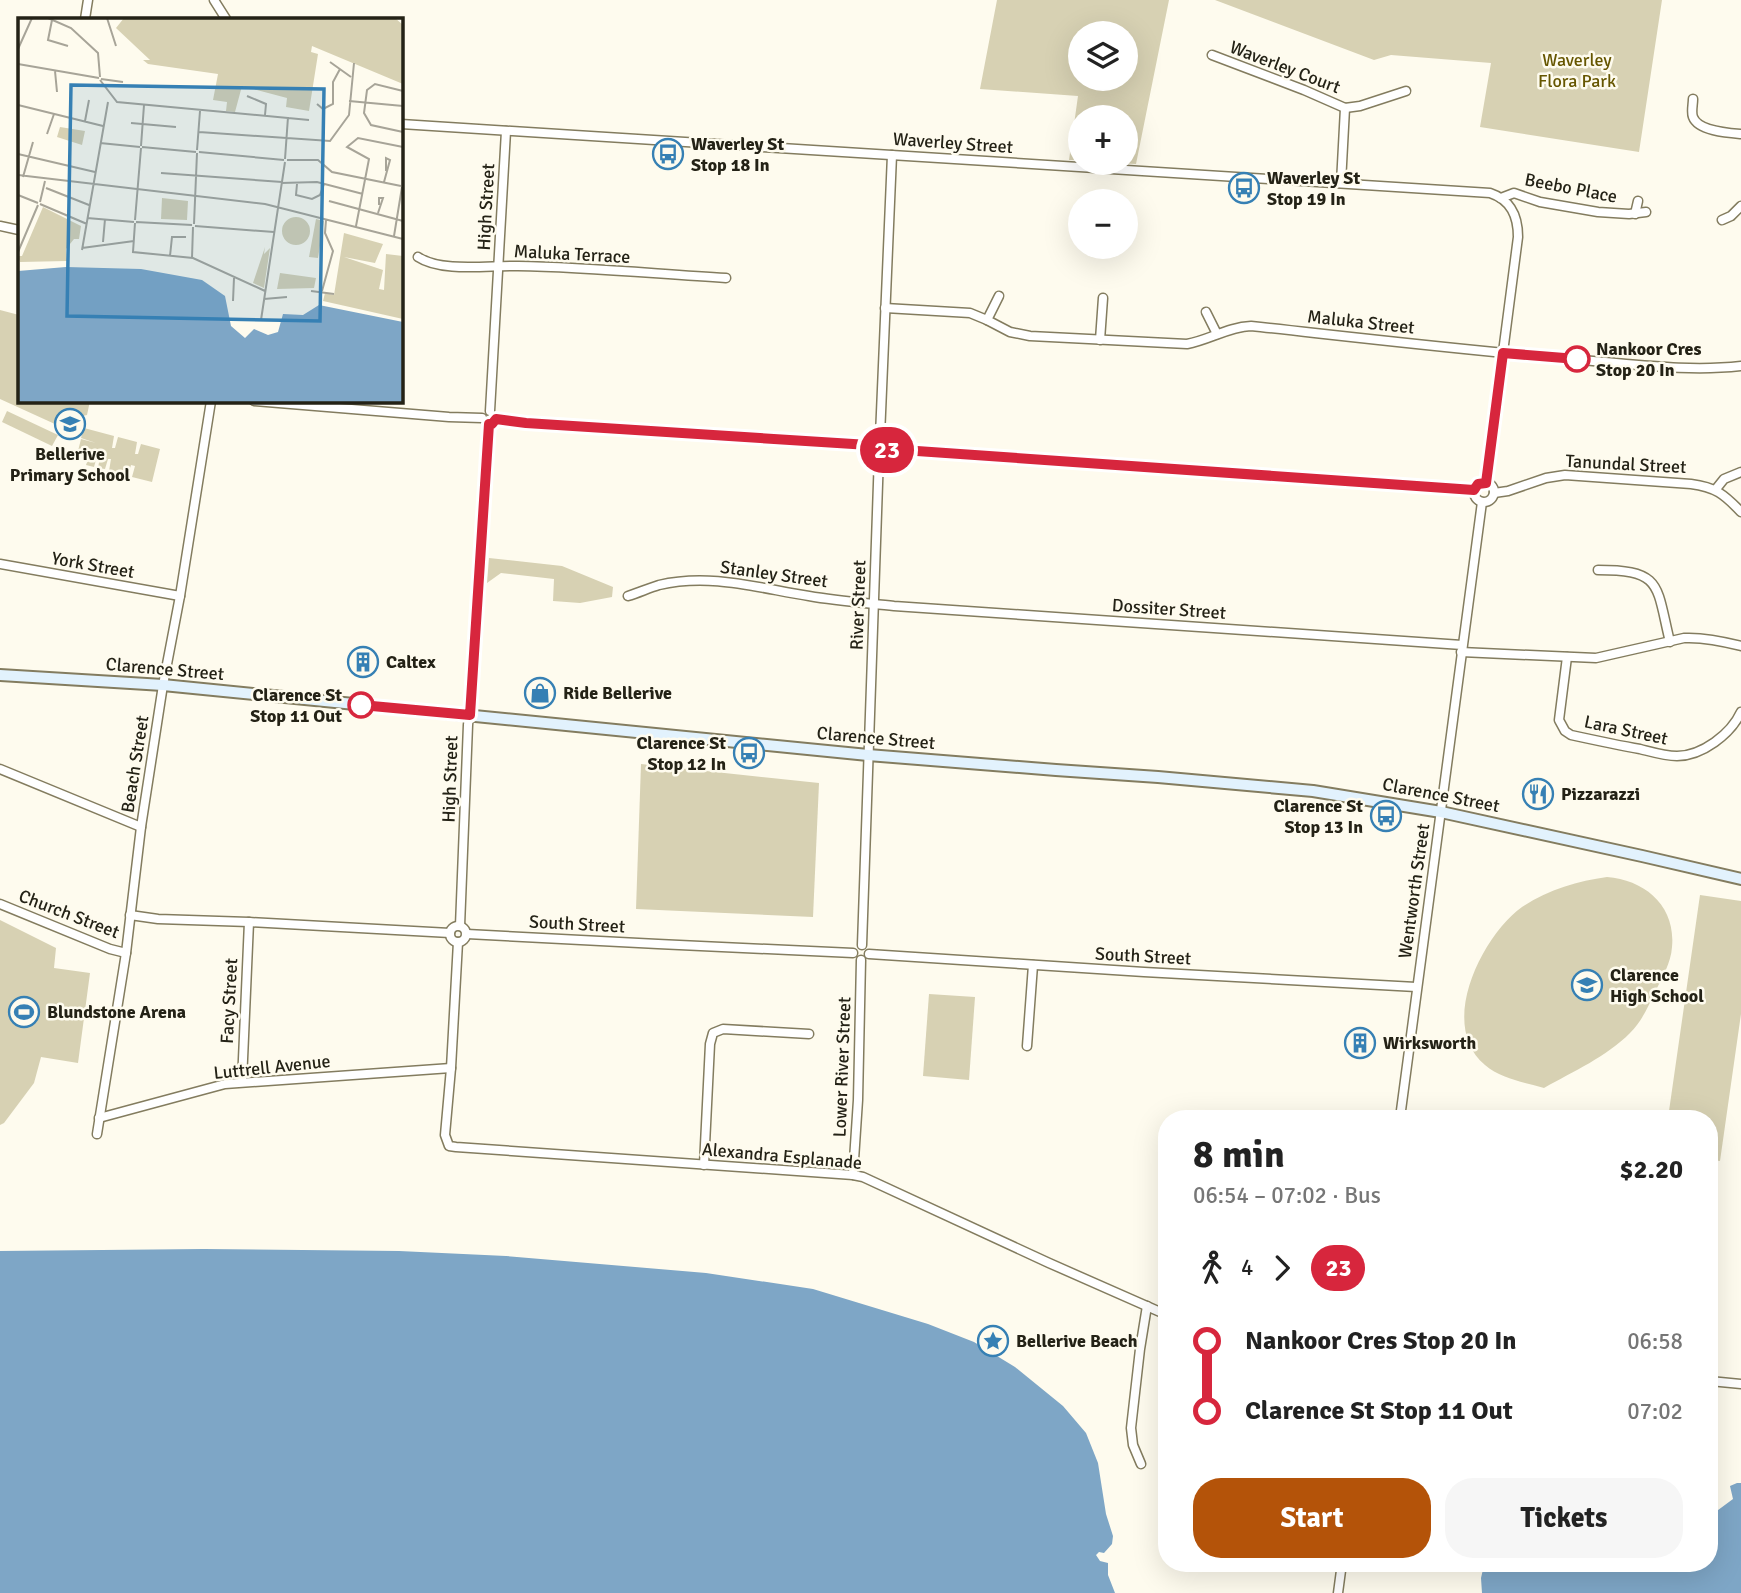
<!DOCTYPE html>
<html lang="en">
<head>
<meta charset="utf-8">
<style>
	body { margin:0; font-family:Signika,sans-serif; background:#f6f6f6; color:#222; height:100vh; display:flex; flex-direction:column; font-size:26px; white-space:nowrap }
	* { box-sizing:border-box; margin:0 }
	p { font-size:23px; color:#767676 }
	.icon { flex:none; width:38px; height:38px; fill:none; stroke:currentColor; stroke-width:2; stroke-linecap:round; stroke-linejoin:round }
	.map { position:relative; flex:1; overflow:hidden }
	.sheet { position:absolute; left:1158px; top:1110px; width:560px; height:462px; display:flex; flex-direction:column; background:#fff; border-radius:28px; box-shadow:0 7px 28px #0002 }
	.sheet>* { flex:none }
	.badge { padding:0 14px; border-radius:23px; font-size:24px; line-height:46px }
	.buttons { position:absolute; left:1068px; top:21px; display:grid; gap:14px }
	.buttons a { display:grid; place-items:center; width:70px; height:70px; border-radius:50%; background:#fff; box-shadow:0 7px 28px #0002; font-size:35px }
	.map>.badge { position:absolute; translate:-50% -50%; box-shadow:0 0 0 4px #fff }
	.legs { display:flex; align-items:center; gap:10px; height:77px; padding:0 35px; font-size:23px }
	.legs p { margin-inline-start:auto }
	.head { display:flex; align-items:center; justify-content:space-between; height:119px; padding:0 35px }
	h1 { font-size:38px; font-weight:700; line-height:52px }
	.primary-button { display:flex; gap:14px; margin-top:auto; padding:14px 35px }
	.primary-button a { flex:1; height:80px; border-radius:28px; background:#b45309; color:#fff; font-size:28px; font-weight:700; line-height:80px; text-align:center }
	.primary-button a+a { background:#f6f6f6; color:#222 }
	ul { padding:0 35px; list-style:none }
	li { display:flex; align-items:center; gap:24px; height:70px; font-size:26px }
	li i { display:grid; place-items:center; width:10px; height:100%; margin:0 9px; background:currentColor }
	li i::after { content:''; width:18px; height:18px; margin:-9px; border:5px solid; border-radius:50%; background:#fff }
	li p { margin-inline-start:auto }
	li:first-child i { background:linear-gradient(#0000 50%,currentColor 0) }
	li:last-child i { background:linear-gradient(currentColor 50%,#0000 0) }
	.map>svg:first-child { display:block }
	.green { fill:#d7d1b3; fill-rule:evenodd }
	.water { fill:#7ea6c6 }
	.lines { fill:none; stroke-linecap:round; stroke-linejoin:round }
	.minor-casing { stroke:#837c5f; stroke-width:11 }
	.secondary-casing { stroke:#837c5f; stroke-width:14 }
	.minor { stroke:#fff; stroke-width:8 }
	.secondary { stroke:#e2f2fd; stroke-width:10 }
	.line-1-casing { stroke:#fff; stroke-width:16 }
	.line-1 { stroke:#d7263d; stroke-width:10 }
	.stop-1-dot { fill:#fff; stroke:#d7263d; stroke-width:3.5 }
	.labels { text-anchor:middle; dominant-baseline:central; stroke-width:5; stroke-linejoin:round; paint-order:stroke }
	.park-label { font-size:18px; fill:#665600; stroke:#fefbee }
	.street-label { font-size:18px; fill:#242216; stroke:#fefbee }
	.poi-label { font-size:18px; font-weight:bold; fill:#242216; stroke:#fefbee; text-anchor:start }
	.stop-label { font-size:18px; font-weight:bold; fill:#242216; stroke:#fefbee; text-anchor:start }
	.inset-road { fill:none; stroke:#a7a498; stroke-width:2 }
	.view { fill:#3680b4; fill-opacity:0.15; stroke:#3680b4; stroke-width:3.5 }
	.inset-edge { fill:none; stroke:#242216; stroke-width:3.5 }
</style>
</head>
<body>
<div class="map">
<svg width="1741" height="1593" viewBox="0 0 1741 1593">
	<rect width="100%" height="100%" fill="#fefbee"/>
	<g class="green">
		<path d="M997,0H1169L1136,164L1116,163H1125V117H1080V160H1069L1078,96L980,89ZM1080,33H1125V79H1080Z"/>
		<path d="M1215,0H1662L1639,152L1480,127L1491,63L1391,55L1374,60Z"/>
		<path d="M0,310L19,315V401H90L87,415L78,417L74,428L68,430L0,399Z"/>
		<path d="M7,411L58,435L52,446L2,422Z"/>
		<path d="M84,428L114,436L112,448H115L118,437L137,442L135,454H138L141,444L160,449L152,482L132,477L135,466L131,465L128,476L109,471L111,459H108L105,469L98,468L100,457L97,456L94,467L86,465L90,454L78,451L81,439L96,443L81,438Z"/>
		<path d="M489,558L562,566L613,587L612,597L580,603L553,601L554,579L501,573L487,583Z"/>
		<path d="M641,764L819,783L813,917L636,909Z"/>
		<path d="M1607,877C1645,880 1676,906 1672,947C1671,963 1662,978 1655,992C1648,1007 1642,1021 1630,1033C1606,1057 1574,1071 1544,1088C1524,1082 1501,1079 1485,1065C1437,1025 1482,936 1522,907C1547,890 1578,881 1607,877Z"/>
		<path d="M1700,895L1741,901V1014L1720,1161L1710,1160V1118H1668Z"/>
		<path d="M0,920L56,948L54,968L90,973L78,1063L41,1057L34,1083L4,1123L0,1125Z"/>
		<path d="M929,994L975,997L969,1080L923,1076Z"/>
	</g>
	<g class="water">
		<path d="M204,1249L399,1251L506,1256L706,1273L813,1289L928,1324L974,1342L1015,1367L1063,1406L1086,1433L1098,1463L1106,1514L1113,1536L1112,1544L1104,1553L1099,1552L1096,1555L1100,1561L1108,1563V1575L1115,1593H0V1251Z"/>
		<path d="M1737,1483H1741V1593H1482L1481,1578L1484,1565L1482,1563H1710V1516L1733,1499L1730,1486Z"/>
	</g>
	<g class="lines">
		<g class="minor-casing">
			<g id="minor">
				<path d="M214,0L226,19"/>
				<path d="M85,19L88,0"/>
				<path d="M1212,55L1304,90L1345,108L1341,183"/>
				<path d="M1693,99C1693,105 1691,112 1693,117C1698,131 1728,133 1741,134"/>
				<path d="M1345,108L1360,106L1406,91"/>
				<path d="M401,124L1490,193C1511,200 1518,216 1518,237L1486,483"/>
				<path d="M1501,198L1514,193L1540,202L1598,212L1629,214L1646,212"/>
				<path d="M1635,214L1638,201"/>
				<path d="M1722,220L1731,216L1741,206"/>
				<path d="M0,226L19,230"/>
				<path d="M418,257C442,273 490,265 518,266C587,267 657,274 726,278"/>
				<path d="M885,308L970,313L987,320L1010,332L1030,336L1187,344C1209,340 1228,327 1251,326C1361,338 1471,351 1581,360C1634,364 1688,372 1741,366"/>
				<path d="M1206,312L1217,334"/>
				<path d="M987,320L999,296"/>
				<path d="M1100,340L1103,298"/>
				<path d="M254,401L449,417L482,418"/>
				<path d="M490,411L506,131"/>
				<path d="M496,419L526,423L869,445"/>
				<circle cx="879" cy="445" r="10"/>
				<path d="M880,436L892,155"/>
				<path d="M888,449L1474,490"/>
				<circle cx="1484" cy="492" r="10"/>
				<path d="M1716,489L1724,479L1741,472"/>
				<path d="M1494,493L1508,491L1546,478L1565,475L1691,484C1715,487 1724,494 1741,512"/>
				<path d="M0,564L180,596"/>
				<path d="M1598,570C1663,570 1656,585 1670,642"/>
				<path d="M628,596C638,593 649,588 659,585C710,573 758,588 809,596C837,601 866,603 894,606L1462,645"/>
				<path d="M1461,652L1596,658L1684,638C1704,637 1722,641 1741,646"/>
				<path d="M1567,657L1559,720L1565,731L1571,735C1594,740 1617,745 1640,749C1652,752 1665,756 1677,756C1702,756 1731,734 1741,712"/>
				<path d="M0,769L141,827"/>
				<path d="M0,904L110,949L126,953"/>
				<path d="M130,915L158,919L249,922L450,933"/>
				<circle cx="458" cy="934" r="8"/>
				<path d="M460,926L468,725L472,689L489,424"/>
				<path d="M467,934L658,944L853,953"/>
				<path d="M458,942L451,1068L445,1135L449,1146L456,1147L853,1175L863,1177L1049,1263L1167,1315"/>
				<path d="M862,945L879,455"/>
				<path d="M869,954L1144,972L1416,987"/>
				<path d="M1027,1046L1033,965"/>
				<path d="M242,1082L249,922"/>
				<path d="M99,1118L225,1084L451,1068"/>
				<path d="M1400,1118L1482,502"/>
				<path d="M97,1134L126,953L141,827L163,685L180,596L211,401"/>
				<path d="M704,1165L710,1044L713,1033L723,1029L809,1034"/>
				<path d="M853,1175L858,1100L861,960"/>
				<path d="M1710,1381L1741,1384"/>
				<path d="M1141,1464L1133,1445L1131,1428L1140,1349L1147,1306"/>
				<path d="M1338,1593L1342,1563"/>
			</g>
		</g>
		<g class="secondary-casing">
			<path id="secondary" d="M0,675L163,685L868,755L1056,770L1158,777L1313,791L1441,812L1642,856L1741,879"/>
		</g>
		<use href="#minor" class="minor"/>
		<use href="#secondary" class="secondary"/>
	</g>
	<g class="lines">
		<g class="line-1-casing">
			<path id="line-1" d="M361,705L470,715L489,424H492L496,419L526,423L869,445L871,451L879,455L884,453L888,449L1474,490L1478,484L1486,483L1503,353L1577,359"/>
		</g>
		<use href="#line-1" class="line-1"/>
	</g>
	<defs>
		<g id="bus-ring" transform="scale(1.575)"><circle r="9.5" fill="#fefbee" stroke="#3680b4" stroke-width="1.5"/><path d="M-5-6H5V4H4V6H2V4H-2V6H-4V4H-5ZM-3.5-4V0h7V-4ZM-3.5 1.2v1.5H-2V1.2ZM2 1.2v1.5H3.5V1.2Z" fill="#3680b4"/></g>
		<g id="school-ring" transform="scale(1.575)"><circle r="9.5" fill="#fefbee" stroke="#3680b4" stroke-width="1.5"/><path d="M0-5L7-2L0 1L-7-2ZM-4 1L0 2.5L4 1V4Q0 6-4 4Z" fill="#3680b4"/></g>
		<g id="building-ring" transform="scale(1.575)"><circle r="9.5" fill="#fefbee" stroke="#3680b4" stroke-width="1.5"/><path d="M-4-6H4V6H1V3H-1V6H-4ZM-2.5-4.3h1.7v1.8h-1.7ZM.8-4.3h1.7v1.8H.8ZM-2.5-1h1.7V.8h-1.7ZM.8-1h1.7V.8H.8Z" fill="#3680b4"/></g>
		<g id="shop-ring" transform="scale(1.575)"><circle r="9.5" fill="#fefbee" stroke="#3680b4" stroke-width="1.5"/><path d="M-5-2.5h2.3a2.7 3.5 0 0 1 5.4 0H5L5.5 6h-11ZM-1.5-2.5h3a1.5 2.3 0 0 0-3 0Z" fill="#3680b4"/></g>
		<g id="restaurant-ring" transform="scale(1.575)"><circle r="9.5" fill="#fefbee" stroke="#3680b4" stroke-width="1.5"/><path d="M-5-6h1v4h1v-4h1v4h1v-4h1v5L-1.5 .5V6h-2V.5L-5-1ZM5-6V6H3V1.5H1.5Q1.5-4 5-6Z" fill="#3680b4"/></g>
		<g id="stadium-ring" transform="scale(1.575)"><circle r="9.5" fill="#fefbee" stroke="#3680b4" stroke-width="1.5"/><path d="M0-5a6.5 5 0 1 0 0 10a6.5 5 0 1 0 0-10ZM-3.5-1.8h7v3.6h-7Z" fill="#3680b4"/></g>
		<g id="sight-ring" transform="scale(1.575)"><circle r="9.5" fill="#fefbee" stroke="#3680b4" stroke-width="1.5"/><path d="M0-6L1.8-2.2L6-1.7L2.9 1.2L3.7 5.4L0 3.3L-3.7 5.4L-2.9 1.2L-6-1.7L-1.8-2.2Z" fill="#3680b4"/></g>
	</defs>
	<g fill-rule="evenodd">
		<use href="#bus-ring" x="668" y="154"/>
		<use href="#bus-ring" x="1244" y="188"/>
		<use href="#school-ring" x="70" y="424"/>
		<use href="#building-ring" x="363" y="662"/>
		<use href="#shop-ring" x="540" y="693"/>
		<use href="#bus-ring" x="749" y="753"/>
		<use href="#restaurant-ring" x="1538" y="794"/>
		<use href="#bus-ring" x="1386" y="816"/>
		<use href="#school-ring" x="1587" y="985"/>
		<use href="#stadium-ring" x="24" y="1012"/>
		<use href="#building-ring" x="1360" y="1043"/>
		<use href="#sight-ring" x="993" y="1341"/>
	</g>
	<g class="stop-1-dot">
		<circle cx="1577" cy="359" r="12"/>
		<circle cx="361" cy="705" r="12"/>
	</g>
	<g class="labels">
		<g class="park-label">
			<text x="1577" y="60">Waverley<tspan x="1577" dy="21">Flora Park</tspan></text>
		</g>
		<g class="street-label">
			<text transform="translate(1285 67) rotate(21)">Waverley Court</text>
			<text transform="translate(953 143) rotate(4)">Waverley Street</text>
			<text transform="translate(1571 188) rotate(11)">Beebo Place</text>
			<text transform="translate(486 207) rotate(-87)">High Street</text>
			<text transform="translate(572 254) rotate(3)">Maluka Terrace</text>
			<text transform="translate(1361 322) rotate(6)">Maluka Street</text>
			<text transform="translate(1626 464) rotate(3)">Tanundal Street</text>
			<text transform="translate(93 565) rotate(10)">York Street</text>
			<text transform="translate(774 574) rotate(8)">Stanley Street</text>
			<text transform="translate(858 605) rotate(-88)">River Street</text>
			<text transform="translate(1169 609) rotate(4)">Dossiter Street</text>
			<text transform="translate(165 669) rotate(5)">Clarence Street</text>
			<text transform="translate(1626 730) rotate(12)">Lara Street</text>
			<text transform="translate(876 738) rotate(5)">Clarence Street</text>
			<text transform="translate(135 764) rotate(-81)">Beach Street</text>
			<text transform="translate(450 779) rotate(-88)">High Street</text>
			<text transform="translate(1441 795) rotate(11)">Clarence Street</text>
			<text transform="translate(1414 891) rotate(-82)">Wentworth Street</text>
			<text transform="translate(69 914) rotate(21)">Church Street</text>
			<text transform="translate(577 924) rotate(3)">South Street</text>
			<text transform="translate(1143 956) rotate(3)">South Street</text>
			<text transform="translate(229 1001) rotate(-87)">Facy Street</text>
			<text transform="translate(272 1067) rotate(-6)">Luttrell Avenue</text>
			<text transform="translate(842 1067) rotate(-88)">Lower River Street</text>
			<text transform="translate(782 1156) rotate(5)">Alexandra Esplanade</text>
		</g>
		<g class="poi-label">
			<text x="691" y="144">Waverley St<tspan x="691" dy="21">Stop 18 In</tspan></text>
			<text x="1267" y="178">Waverley St<tspan x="1267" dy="21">Stop 19 In</tspan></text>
			<text x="70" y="454" text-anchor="middle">Bellerive<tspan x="70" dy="21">Primary School</tspan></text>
			<text x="386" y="662">Caltex</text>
			<text x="563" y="693">Ride Bellerive</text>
			<text x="726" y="743" text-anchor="end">Clarence St<tspan x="726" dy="21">Stop 12 In</tspan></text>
			<text x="1561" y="794">Pizzarazzi</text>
			<text x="1363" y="806" text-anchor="end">Clarence St<tspan x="1363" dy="21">Stop 13 In</tspan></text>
			<text x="1610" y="975">Clarence<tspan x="1610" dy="21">High School</tspan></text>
			<text x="47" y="1012">Blundstone Arena</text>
			<text x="1383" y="1043">Wirksworth</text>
			<text x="1016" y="1341">Bellerive Beach</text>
		</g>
		<g class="stop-label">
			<text x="1596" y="349">Nankoor Cres<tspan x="1596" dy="21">Stop 20 In</tspan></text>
			<text x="342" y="695" text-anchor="end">Clarence St<tspan x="342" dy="21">Stop 11 Out</tspan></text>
		</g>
	</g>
	<g transform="translate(18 18)">
		<rect width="385" height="385" fill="#fefbee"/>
		<path d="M106,0H377L385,7V66L294,28L293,34L300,36L291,93L268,89L269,80L224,68L217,94L208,93L209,84L195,82L200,56L130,46L125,42H132L98,10ZM42,109L67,113L64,127L39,119ZM144,180L170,183L169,202L143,201ZM25,189L63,208L61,221H56L48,231L49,243L2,244L0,238H4ZM264 213a14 14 0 1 1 28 0a14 14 0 1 1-28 0ZM298,201L306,203L300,240L291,239ZM326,215L365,226L357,245L326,239L365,252L361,271L366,272L368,236L385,238V301L305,283L307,275L316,277ZM247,229L246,236L252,230L246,270L235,265ZM262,255L298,260L296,270L259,271Z" fill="#d7d1b3"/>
		<path d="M48,249L123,251L184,262L207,278L213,308L227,320L236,311L250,317L260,314L265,296L285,297L301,287L385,304V385H0V253Z" fill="#7ea6c6"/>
		<path class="inset-road" d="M30,0L53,10L80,35L82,59M89,0L98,28M34,2L30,22L50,28M0,31L14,0M312,44L333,59M0,46L81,60M37,53L39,74M83,61L105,64M82,62L99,84L291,102M385,73L357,66L349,72L346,95L353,107L385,114M229,78L248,86L247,97M331,83L385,88M299,86L305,91L315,86V64L322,51M0,87L85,108M67,103L71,82M113,105L158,109M181,114L312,123L331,97L336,45M29,116L36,96M82,125L122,129M123,128L126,87M124,129L178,134M179,132L182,93M181,134L266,142M0,136L77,154M267,141L270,99M269,142H300L314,154L383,168M143,155L264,164M0,157L247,186L385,221M5,159L15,124M366,164L372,142L368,140V153M263,165L299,164L345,176M279,166L278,177L294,181L302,177L306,166M28,170L71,187M0,177L20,185M311,183L385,203M22,184L27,163M22,186L69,206M360,195L365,180H361V187M69,200L116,204M117,202L123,130M118,204L174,207M117,205L115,234L175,240L247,273M176,206L179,135M177,208L256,214M338,208L351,141L329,129L340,120L385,129M376,218L384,169M85,224L87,201M64,230L116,223M64,232L90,84M0,234L20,187M152,238L154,219H168M174,240L175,209M293,273L316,276M304,273L315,233L307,215L308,202M246,281L269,279M215,283L216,260M243,302L267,144"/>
		<path class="view" d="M53,67L306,71L302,303L49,298Z"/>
		<rect width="385" height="385" class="inset-edge"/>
	</g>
</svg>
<div class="buttons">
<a><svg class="icon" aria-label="layers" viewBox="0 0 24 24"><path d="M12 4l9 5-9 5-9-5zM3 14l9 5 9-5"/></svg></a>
<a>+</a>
<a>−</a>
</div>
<b class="badge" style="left:887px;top:450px;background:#d7263d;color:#fff">23</b>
<section class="sheet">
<div class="head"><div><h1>8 min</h1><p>06:54 – 07:02 · Bus</p></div><b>$2.20</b></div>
<div class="legs"><svg class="icon" aria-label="walk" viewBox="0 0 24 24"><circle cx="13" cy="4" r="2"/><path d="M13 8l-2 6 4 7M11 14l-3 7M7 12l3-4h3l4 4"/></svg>4<svg class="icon" aria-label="forward" viewBox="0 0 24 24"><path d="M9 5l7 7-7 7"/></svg><b class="badge" style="background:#d7263d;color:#fff">23</b></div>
<ul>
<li><i style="color:#d7263d"></i><b>Nankoor Cres Stop 20 In</b><p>06:58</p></li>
<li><i style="color:#d7263d"></i><b>Clarence St Stop 11 Out</b><p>07:02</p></li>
</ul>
<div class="primary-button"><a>Start</a><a>Tickets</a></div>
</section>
</div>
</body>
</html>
